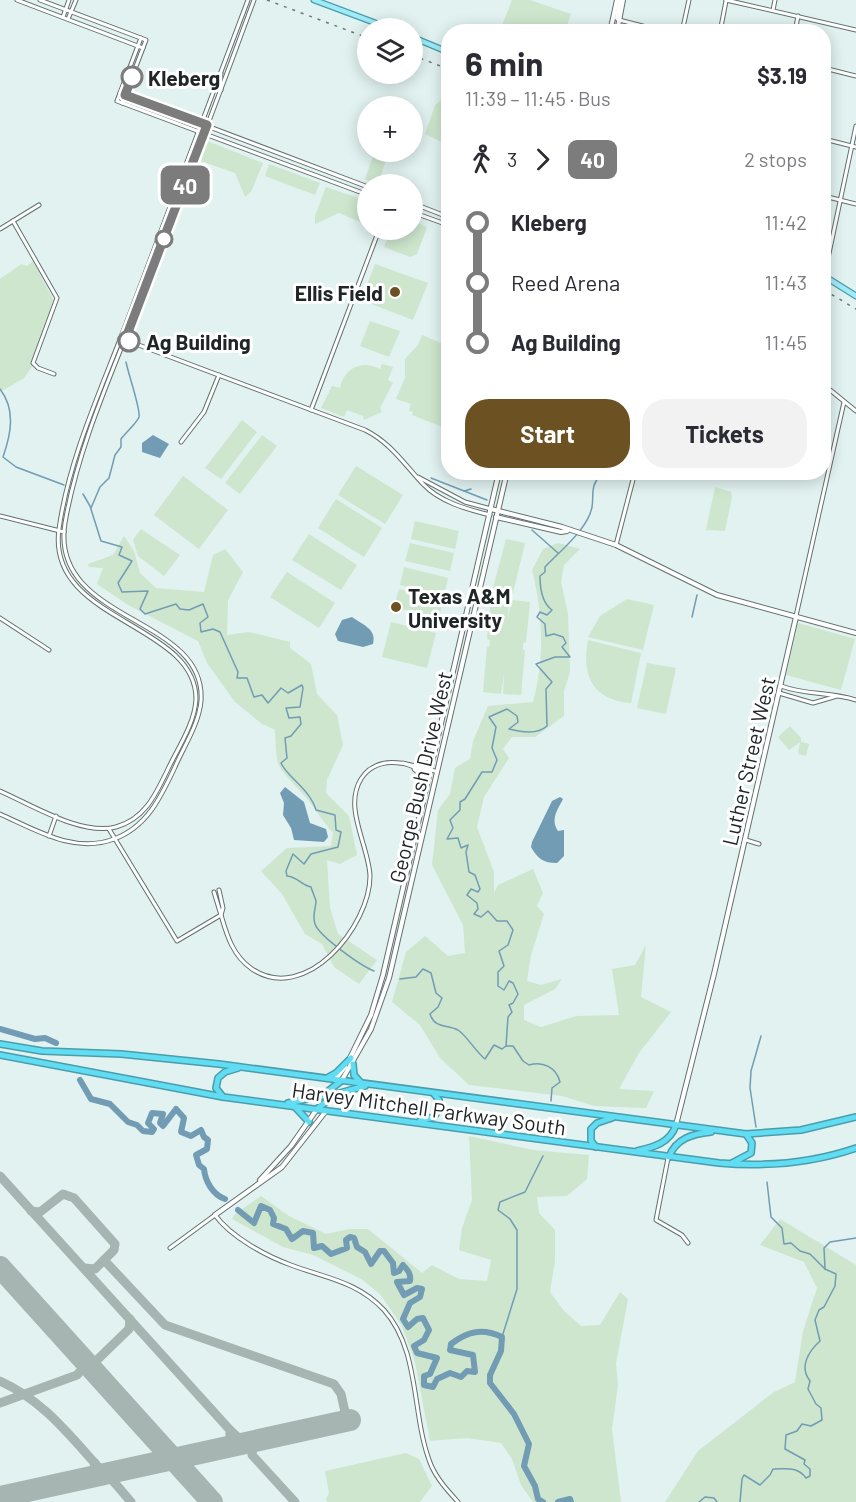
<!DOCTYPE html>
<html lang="en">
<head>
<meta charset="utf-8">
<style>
	body { margin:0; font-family:Barlow,sans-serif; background:#f2f2f3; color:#2b2b33; height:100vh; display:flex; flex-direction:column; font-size:22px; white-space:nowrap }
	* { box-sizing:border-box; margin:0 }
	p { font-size:20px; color:#7c7c81 }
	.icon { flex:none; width:33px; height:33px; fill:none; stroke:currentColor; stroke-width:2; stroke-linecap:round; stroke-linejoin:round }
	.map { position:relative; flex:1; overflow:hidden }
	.details { position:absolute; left:441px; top:24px; width:390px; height:456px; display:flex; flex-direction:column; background:#fff; border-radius:24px; box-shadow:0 3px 15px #0003 }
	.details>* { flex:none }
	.badge { padding:0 12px; border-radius:9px; font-size:21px; line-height:39px }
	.tools { position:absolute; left:357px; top:18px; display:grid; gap:12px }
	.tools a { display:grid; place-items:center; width:66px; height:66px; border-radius:50%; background:#fff; box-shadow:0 3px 15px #0003; font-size:30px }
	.map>.badge { position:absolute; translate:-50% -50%; box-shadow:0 0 0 3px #fff }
	.legs { display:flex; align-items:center; gap:9px; height:66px; padding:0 24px; font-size:20px }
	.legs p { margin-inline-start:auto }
	.headline { display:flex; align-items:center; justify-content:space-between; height:102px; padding:0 24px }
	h1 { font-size:33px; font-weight:700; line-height:45px }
	.primary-button { display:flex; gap:12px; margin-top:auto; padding:12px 24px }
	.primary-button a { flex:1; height:69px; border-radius:24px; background:#6c5123; color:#fff; font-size:24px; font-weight:700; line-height:69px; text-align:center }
	.primary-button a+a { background:#f2f2f3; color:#2b2b33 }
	ul { padding:0 24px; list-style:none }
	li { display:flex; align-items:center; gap:21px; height:60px; font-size:22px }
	li i { display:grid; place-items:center; width:9px; height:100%; margin:0 8px; background:currentColor }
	li i::after { content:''; width:15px; height:15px; margin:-8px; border:4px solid; border-radius:50%; background:#fff }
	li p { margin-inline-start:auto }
	li:first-child i { background:linear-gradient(#0000 50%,currentColor 0) }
	li:last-child i { background:linear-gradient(currentColor 50%,#0000 0) }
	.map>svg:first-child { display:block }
	.green { fill:#cee6ce }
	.water { fill:#719cb4 }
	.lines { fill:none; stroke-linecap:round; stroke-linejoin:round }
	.stream { stroke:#719cb4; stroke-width:1.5 }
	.river { stroke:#719cb4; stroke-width:6 }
	.taxiway { stroke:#a6b4b2; stroke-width:9 }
	.runway { stroke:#a6b4b2; stroke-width:22 }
	.street-casing { stroke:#62716f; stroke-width:5 }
	.secondary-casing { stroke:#62716f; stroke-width:6 }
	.primary-casing { stroke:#4a9dab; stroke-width:7 }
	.highway-casing { stroke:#4a9dab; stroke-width:8 }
	.street { stroke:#fff; stroke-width:3 }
	.secondary { stroke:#fff; stroke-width:4 }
	.primary { stroke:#a0ebf8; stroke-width:4.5 }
	.highway { stroke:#60ddf3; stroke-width:5 }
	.rail { stroke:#6b7675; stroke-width:1.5; stroke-dasharray:3 6; stroke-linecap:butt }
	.line-1-casing { stroke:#fff; stroke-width:14 }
	.line-1 { stroke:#7d7c7c; stroke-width:9 }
	.stop-1-dot { fill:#fff; stroke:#7d7c7c; stroke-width:3 }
	.poi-dot { fill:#6c5123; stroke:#fff; stroke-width:2 }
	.labels { text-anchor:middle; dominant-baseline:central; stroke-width:6; stroke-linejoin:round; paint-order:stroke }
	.stop-label { font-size:21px; font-weight:bold; fill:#202626; stroke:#fff; text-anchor:start }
	.poi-label { font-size:21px; font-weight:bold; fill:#202626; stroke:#fff; text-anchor:end }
	.street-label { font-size:21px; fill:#202626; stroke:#fff }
</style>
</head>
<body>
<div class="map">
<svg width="856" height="1502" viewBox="0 0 856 1502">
	<rect width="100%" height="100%" fill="#e1f2f0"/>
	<g class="green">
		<path d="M512,0H530L571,14L565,31H500Z"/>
		<path d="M448,94V145L425,134L435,105Z"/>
		<path d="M207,141L263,163L251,192L245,197L235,173L201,161Z"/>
		<path d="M374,153L387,157L378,184L365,179Z"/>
		<path d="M269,164L320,183L315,195L265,176Z"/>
		<path d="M326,187L367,201V225L339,213L315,224V216Z"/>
		<path d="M413,221L427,227L417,254L410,257L384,247L391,230H412Z"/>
		<path d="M33,261L54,301L32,360L33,365L24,378L0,392V279L21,264L27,266Z"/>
		<path d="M375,264L428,283L413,320L361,300Z"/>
		<path d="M370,321L400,331L389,357L360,346Z"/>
		<path d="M422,335L448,346V426L445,428L412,415L413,412L409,411L411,404L396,399L405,378V359L418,345Z"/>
		<path d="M382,364L393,367L388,380L393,383L380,408L382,412L364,420L363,416L347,410L344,417L321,408L332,386L340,388C344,369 361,359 380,369Z"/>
		<path d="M242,420L257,432L221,479L205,468Z"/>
		<path d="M262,435L277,446L240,494L225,483Z"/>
		<path d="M356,466L403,495L385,524L338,495Z"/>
		<path d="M183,476L228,510L199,549L154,515Z"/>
		<path d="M715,487L731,492L732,497L725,531L706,530Z"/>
		<path d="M336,499L382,528L364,557L318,528Z"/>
		<path d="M415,521L459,531L455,549L411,539Z"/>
		<path d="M141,529L180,555L164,576L138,556L133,540Z"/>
		<path d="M309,534L357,565L341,590L292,560Z"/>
		<path d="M124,536L134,551L140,573L156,588L204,592L213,555L225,549L243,572L228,600L227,635L249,632L290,642V648L311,664L317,694L337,715L343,745L327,780L326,793L349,816L357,855L340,864L327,860L330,908L338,934L377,960L359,984L334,967L322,944L305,934L282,894L261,871L287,848L331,846L333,833C321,820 313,804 301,792C275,763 277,770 275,730L262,724L235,702L207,663L198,641L128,605L97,584L103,568L89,567L88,564L113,555Z"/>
		<path d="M506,539L525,543L513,593L493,588Z"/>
		<path d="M410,543L454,553L450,571L405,561Z"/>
		<path d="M558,543L580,549L564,565L561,582L568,614L570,672L564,691V716L535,737H512L503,749L509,758L484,797L477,827L494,872V893L498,885L533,869L543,893L537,906L544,914L531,955L527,981L541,985L562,979L555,989L524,1005V1020L541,1027L576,1016L619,1015L612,969L635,965L646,945L641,997L671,1012L639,1053L619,1089L654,1091L646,1108L594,1106L562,1096L469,1085L440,1058L420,1025L392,1002L406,952L425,936L448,956L465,953L463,925L432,865L438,810L450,794L455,768L470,759L473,741L488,706L533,702C545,658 543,614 532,570L543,549Z"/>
		<path d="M404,567L448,578L444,596L400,585Z"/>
		<path d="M287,572L335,603L319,628L270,597Z"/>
		<path d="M399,589L443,600L439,618L394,607Z"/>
		<path d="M491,598L509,600L508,620L511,600L530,602L526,642L523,643V650H525L521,695L503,694L504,674L501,694L483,692L487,647H489L490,640L487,639Z"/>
		<path d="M627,599L654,605L643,650L588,637L600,616Z"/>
		<path d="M391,622L436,633L427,668L382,657Z"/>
		<path d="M798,623L855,639L841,690L786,675Z"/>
		<path d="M588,640L641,653L631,703C593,700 581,676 588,640Z"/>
		<path d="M647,663L676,668L666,714L637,708Z"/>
		<path d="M790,726L801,738V742L809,744L806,756L798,754L800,742L789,750L778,737Z"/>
		<path d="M469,1136L533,1150L589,1155L587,1179L567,1196L537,1197L539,1213L555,1230V1261L550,1292L564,1311L581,1326L600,1325L620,1292L628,1299L616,1363L618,1385L612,1429L621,1502H533L521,1485L512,1459L501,1443L467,1438L430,1441L415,1362L402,1326L380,1294L361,1279L313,1255L283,1247L232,1219L235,1214L261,1196L289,1216L326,1234L349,1229H368L422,1273L432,1265L459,1279L487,1281L491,1260L459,1250L462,1228L472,1200Z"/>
		<path d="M780,1219L856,1265V1502H665L698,1451L774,1392L795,1382L803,1331L817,1288L804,1262L760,1245Z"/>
		<path d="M406,1453L419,1459L432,1486L420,1502H327L326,1499L329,1493L325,1471Z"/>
	</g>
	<g class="water">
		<path d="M153,435L169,444L160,458L142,452V443Z"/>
		<path d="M352,617C363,625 377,629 373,644L363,647L338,641L335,634L342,620Z"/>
		<path d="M285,787L304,802L310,823L326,829L328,837L324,842L294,840L291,828L283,815L284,803L280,793Z"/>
		<path d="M560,797L563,799C558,809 550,819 558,831L564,830V856L557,863C543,863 538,859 531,847L532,842L552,801Z"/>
	</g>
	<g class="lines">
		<g class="stream">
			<path d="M0,389C16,410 11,434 3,457L16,467L64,485"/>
			<path d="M431,478L487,500"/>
			<path d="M464,491L471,489"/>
			<path d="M83,494L90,506L101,541L122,547L119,555L132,561L118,583L122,592L148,591L140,609L145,614L176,604L180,609L189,610L203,604L208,617L200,623L201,632L213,629L220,632L238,672L237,678H247L254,697L262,695L268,703L281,688L288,693L302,685L303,688L300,707L286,708L289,718L300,717L301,724L291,736L285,738L287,758L281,763C286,776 310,789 316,810L335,815L336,830L341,832L338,847L311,854L304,864L293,854L286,871L287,876C298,877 301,885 311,887C312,891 315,897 316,901C316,908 312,915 315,924C319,936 361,966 374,971"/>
			<path d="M91,508L100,487L109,478L115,455L121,447V439C126,432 137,423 139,417C141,410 128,373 126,362"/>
			<path d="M532,530L558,553"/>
			<path d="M692,617L697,595"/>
			<path d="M400,979L416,977L423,969L431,973L436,993L442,998L438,1007L430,1014C435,1029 446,1024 458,1030C468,1037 475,1051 485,1059L494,1045L502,1049L506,1046"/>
			<path d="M551,1101L552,1088L560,1082C556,1067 543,1061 529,1065L523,1061L513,1046H506L508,1017L512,1012L509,1005L513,1003L518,994L513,983L509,981L504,990L498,986V972L504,966L499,951L508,945L513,930L507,921H497L488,911L481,917L474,914L478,909L477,903L467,895L471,889L478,892L480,889L475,875L469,872L466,852L468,845L461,848L458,838L447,839L453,828L450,820L460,810V802L465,799L482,772H492L497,760L492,748L496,727L489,717L507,709L517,716L518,722L509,729C521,732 537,735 547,726L546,689L552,682L536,664L555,657H570L562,647L566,643L563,637L554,634L546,636L545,624L537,617L540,612L547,615L552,610C542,603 540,588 540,576L545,572V567C560,551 588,529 592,507C594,495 590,486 600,476L599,472"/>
			<path d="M756,1127L750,1088L751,1071L761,1036"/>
			<path d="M767,1182L771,1217L782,1228L784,1244L791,1243L800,1251L810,1254L825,1269"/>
			<path d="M502,1337L517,1289V1230L510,1219L498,1210L500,1202L525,1192L543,1156"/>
			<path d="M699,1502L705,1497L714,1498L717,1502"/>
			<path d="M740,1502L742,1479L744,1475L760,1485L770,1475L773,1469C786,1469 797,1466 806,1478L810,1476V1469L804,1464L805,1460L785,1449L786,1435L797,1431L802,1424L811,1426L822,1420L821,1408L816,1404L808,1389L810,1381C799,1367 808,1352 820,1341L815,1320L819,1310L824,1307L835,1286L836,1274L825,1269L824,1248L830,1242L856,1238"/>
		</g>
		<g class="river">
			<path d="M0,1029L35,1039L45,1038L56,1043"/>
			<path d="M80,1080L91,1099L110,1104L128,1122L137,1125L143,1131L152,1132L154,1129L148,1123L152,1113L163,1114L160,1123L163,1126L176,1109L184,1118L181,1132L191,1136L201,1130L204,1137L208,1140L207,1149L196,1155L199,1165L204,1169C205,1181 213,1195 225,1199"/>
			<path d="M238,1210L254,1223L261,1206L270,1210L274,1218L273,1224L286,1229L292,1239L303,1231L313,1233L314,1248L322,1246L331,1254L347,1248L346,1240L350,1237L354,1238L357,1247L365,1252L371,1264L380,1251H384L393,1263L394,1273L399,1271L403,1265C408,1270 411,1274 410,1281L397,1282L404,1295L417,1288L422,1289L420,1297L410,1303L403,1319L408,1327L417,1319L423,1318L429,1330L424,1340L414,1346L417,1353L437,1358L430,1374L424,1376V1385L433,1387L437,1379L450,1373L461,1377L467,1371L475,1372L473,1355L450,1350L451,1344C468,1331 482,1328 502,1337L501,1351L490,1375V1383L514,1414L529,1444L524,1466L535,1486L538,1499L543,1502"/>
			<path d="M558,1502L570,1499L571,1502"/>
		</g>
		<g class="taxiway">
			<path d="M0,1176L230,1430V1440L224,1447"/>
			<path d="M31,1211L40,1212L63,1194L74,1198L115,1244L114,1250L95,1269L84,1268"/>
			<path d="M104,1260L165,1325L334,1384L341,1394L347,1421"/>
			<path d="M99,1377L95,1368L96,1361L129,1329L130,1319"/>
			<path d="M0,1381C43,1400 70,1436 101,1470L113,1472"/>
			<path d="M0,1403L77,1375L83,1368L82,1358"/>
			<path d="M230,1430L242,1441H257"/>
			<path d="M261,1440L253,1446L252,1455L295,1502"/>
			<path d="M81,1479L93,1473L95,1463"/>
			<path d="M114,1482L131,1502"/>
			<path d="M114,1482L115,1475L122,1470"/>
		</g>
		<g class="runway">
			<path d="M0,1267L212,1502"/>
			<path d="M0,1497L350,1420"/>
		</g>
		<g class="street-casing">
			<g id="street">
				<path d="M17,0L143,48"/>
				<path d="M40,0L146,40L122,103"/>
				<path d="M726,0L856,30"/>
				<path d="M773,10L775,0"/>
				<path d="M63,17L69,0"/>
				<path d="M68,19L76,0"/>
				<path d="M619,20L666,32"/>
				<path d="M682,32L689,0"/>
				<path d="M720,32L726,1"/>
				<path d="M795,32L798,16"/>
				<path d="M141,38L117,101L368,195"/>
				<path d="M824,68L856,76"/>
				<path d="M221,90L218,86L221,74"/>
				<path d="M120,93L368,187"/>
				<path d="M824,139L856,147"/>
				<path d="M824,196L856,204"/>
				<path d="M412,203L448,217"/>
				<path d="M412,212L448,225"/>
				<path d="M13,221L57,298L33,363L38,368L54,374"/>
				<path d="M0,229L39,205"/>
				<path d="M824,277L856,126"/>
				<path d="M120,338L365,430C391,443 404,464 423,484C440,502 466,509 490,515"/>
				<path d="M824,385L856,411"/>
				<path d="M311,410L379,230"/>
				<path d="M181,442L204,412L219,375"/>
				<path d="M418,477L465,502L491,509"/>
				<path d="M0,516L64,532"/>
				<path d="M616,545L635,472"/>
				<path d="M796,616L844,402"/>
				<path d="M0,618L49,650"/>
				<path d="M781,686C805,695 831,692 856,700"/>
				<path d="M779,693L813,703L837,696"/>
				<path d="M403,763L425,771L429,770"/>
				<path d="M417,763L428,758L435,745"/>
				<path d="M414,769L422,776L426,786"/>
				<path d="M0,791C32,805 81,836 116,827C145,819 156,794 168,769C178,748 195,723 196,699C196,622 46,622 59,529C69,458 101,390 126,324C166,216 207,108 248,0"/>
				<path d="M0,814C36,830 74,854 114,839C147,827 161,797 175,767C184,746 199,724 201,701C207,615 49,623 65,523C78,447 112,373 140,301C179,201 217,101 254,0"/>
				<path d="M109,829L177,941L221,915C227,936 233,956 252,969C306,1005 370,926 370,876C369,846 343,808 361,779C378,752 412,765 435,771"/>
				<path d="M49,836L56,816"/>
				<path d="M746,840L759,844"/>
				<path d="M214,892L221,915L223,908L219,890"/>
				<path d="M668,1158L656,1220L682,1235L688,1243"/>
				<path d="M170,1248L215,1215C231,1237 266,1256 291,1265C325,1278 357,1281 384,1310C421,1351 411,1416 431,1465C437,1479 448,1491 458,1502"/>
			</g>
		</g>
		<g class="secondary-casing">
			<g id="secondary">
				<path d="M619,20L617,18L620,0"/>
				<path d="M610,32L617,0"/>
				<path d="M617,32L623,0"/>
				<path d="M491,509L562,527L616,545L717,595L856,633"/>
				<path d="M496,517L561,532L567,531"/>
				<path d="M350,1058L371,1015L383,975L499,472"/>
				<path d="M335,1080L345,1067"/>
				<path d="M342,1080L371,1029L389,978L507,472"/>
				<path d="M676,1125L714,974L796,617"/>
				<path d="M260,1180L291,1146L317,1109"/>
				<path d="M215,1215L282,1167L326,1111"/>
			</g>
		</g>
		<g class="primary-casing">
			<g id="primary">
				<path d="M314,0L389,28"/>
				<path d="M412,37L448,52"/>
				<path d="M824,276L856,296"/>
			</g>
		</g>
		<g class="highway-casing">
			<g id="highway">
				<path d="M0,1044L42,1051L121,1054L219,1064L746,1134L801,1130L856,1117"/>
				<path d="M0,1055L223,1097L719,1163C765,1167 812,1163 856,1148"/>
				<path d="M353,1064L354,1075L361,1083"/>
				<path d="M327,1078L336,1073L351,1058"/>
				<path d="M223,1097L216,1088L218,1078L225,1072L238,1068"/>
				<path d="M288,1103L322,1096L341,1081"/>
				<path d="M295,1107L309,1122"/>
				<path d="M317,1109L336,1094L365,1086"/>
				<path d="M420,1121L434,1117L439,1109V1100L434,1094"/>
				<path d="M596,1147L591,1141V1129L597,1123L612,1118"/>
				<path d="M637,1151C654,1147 670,1143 676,1125"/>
				<path d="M669,1157C676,1138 693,1134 711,1132"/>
				<path d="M732,1163L751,1153L752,1143L746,1134"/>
			</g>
		</g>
		<use href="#street" class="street"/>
		<use href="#secondary" class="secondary"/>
		<use href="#primary" class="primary"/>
		<use href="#highway" class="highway"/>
		<g class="rail">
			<path d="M267,0L368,38"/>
			<path d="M412,55L448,69"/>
			<path d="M824,290L856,309"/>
		</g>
	</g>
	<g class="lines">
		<g class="line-1-casing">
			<path id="line-1" d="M129,341L125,340L207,125L125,95L132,77"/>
		</g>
		<use href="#line-1" class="line-1"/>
	</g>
	<g class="stop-1-dot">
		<circle cx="132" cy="77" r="10"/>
		<circle cx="164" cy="239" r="8"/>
		<circle cx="129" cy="341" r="10"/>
	</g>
	<g class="poi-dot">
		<circle cx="395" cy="292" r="6"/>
		<circle cx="396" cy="607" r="6"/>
	</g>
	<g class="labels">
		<g class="stop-label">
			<text x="148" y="77">Kleberg</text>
			<text x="146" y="341">Ag Building</text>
		</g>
		<g class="poi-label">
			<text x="383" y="292">Ellis Field</text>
			<text x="408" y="595" text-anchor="start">Texas A&amp;M<tspan x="408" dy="24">University</tspan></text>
		</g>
		<g class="street-label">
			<text transform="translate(748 761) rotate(-77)">Luther Street West</text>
			<text transform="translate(420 777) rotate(-77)">George Bush Drive West</text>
			<text transform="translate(429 1108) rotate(8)">Harvey Mitchell Parkway South</text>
		</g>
	</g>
</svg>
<div class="tools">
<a><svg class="icon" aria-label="layers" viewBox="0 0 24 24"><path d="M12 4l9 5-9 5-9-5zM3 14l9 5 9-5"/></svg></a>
<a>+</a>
<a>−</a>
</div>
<b class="badge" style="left:185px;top:185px;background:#7d7c7c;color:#fff">40</b>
<section class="details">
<div class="headline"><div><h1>6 min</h1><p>11:39 – 11:45 · Bus</p></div><b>$3.19</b></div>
<div class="legs"><svg class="icon" aria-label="walk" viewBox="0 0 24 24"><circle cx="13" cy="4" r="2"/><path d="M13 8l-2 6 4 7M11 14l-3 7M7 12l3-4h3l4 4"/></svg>3<svg class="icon" aria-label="forward" viewBox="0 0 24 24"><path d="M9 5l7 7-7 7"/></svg><b class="badge" style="background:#7d7c7c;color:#fff">40</b><p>2 stops</p></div>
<ul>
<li><i style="color:#7d7c7c"></i><b>Kleberg</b><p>11:42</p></li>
<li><i style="color:#7d7c7c"></i><span>Reed Arena</span><p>11:43</p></li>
<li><i style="color:#7d7c7c"></i><b>Ag Building</b><p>11:45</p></li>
</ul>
<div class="primary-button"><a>Start</a><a>Tickets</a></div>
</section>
</div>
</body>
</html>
